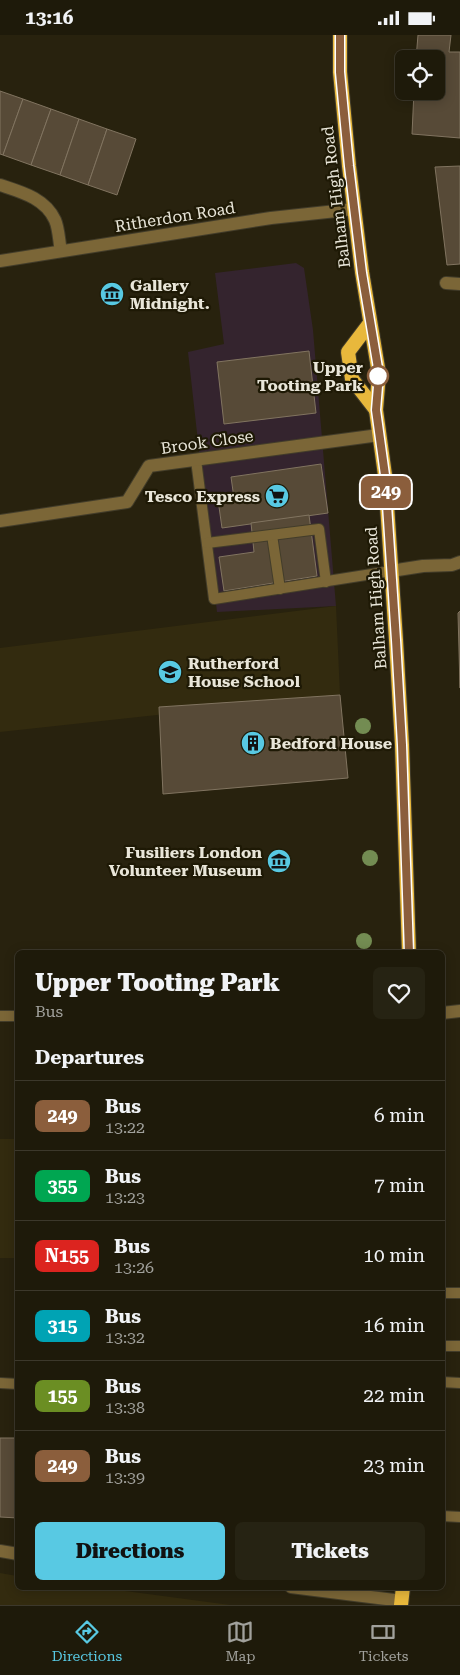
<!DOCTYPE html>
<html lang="en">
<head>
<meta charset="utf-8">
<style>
	body { margin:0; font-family:"Roboto Serif",serif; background:#262313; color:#f1f3f6; height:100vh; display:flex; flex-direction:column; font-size:19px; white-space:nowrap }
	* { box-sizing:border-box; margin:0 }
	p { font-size:16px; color:#a1a19c }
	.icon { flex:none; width:28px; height:28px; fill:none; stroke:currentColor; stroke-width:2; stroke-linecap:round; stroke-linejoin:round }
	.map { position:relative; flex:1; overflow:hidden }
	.side { position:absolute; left:15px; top:915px; width:430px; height:640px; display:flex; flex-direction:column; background:#1e1a0a; border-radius:8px; box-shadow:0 2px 12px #0003,0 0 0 1px #3c382b }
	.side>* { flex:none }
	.badge { padding:0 10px; border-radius:8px; font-size:18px; line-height:32px }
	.buttons { position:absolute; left:395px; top:15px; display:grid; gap:10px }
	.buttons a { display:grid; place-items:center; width:50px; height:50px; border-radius:8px; background:#1e1a0a; box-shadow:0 2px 12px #0003,0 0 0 1px #3c382b; font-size:25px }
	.map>.badge { position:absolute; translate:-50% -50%; box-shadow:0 0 0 2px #fff }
	h2 { padding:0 20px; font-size:19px; line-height:45px }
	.round { display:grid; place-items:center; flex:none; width:52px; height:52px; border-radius:8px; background:#262313 }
	.headline { display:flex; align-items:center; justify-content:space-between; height:85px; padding:0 20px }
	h1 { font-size:24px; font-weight:800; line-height:38px }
	.action { display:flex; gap:10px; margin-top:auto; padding:10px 20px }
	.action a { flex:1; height:58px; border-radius:8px; background:#58c9e3; color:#111; font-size:20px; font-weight:800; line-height:58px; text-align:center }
	.action a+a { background:#262313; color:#f1f3f6 }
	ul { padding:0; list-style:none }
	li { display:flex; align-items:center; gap:15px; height:70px; padding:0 20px; border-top:1px solid #3c382b }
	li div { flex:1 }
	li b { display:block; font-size:19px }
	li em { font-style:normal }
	li .badge { min-width:55px; font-weight:700; text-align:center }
	.status { display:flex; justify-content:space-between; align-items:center; height:35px; padding:0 25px; background:#1e1a0a; direction:ltr }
	.status svg { height:14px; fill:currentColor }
	.tabs { display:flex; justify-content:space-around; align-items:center; height:70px; border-top:1px solid #3c382b; background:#1e1a0a; font-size:14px; color:#a1a19c }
	.tabs a { display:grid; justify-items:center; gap:2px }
	.tabs .current { color:#58c9e3 }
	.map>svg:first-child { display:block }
	.commercial { fill:#34242e }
	.built { fill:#332b0f }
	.building { fill:#574a37; stroke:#817460 }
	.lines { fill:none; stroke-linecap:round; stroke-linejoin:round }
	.service-casing { stroke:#433d2a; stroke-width:12 }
	.minor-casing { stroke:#433d2a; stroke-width:14 }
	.trunk-casing { stroke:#433d2a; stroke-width:16 }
	.service { stroke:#7b6637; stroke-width:10 }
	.minor { stroke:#7b6637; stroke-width:12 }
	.trunk { stroke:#e8b83c; stroke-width:14 }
	.tree { fill:#738c52 }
	.line-casing { stroke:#fff; stroke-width:11 }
	.line { stroke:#8b5e3c; stroke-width:8 }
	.stop-dot { fill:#fff; stroke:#8b5e3c; stroke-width:2.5 }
	.labels { text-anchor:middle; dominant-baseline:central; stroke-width:4.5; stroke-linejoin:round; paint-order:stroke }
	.street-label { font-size:16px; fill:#e9e6d9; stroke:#1e1905 }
	.poi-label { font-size:16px; font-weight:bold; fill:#e9e6d9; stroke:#1e1905; text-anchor:start }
	.stop-label { font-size:16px; font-weight:bold; fill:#e9e6d9; stroke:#1e1905; text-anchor:end }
</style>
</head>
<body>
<div class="status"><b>13:16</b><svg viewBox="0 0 49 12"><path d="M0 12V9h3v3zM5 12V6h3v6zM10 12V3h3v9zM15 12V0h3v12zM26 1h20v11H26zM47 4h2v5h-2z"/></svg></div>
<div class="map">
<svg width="460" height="1570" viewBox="0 0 460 1570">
	<rect width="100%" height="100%" fill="#28220e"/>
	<path class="commercial" d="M296,228L304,233L313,295L336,571L217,577L188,317L224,309L215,238Z"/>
	<g class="built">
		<path d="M336,571L340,660L0,697V613Z"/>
		<rect x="0" y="1104" width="17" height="119"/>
		<path d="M0,1538L17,1541L18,1552L103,1553L230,1570H0Z"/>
	</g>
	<g class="building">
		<path d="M418,0H451L449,17H460V103L412,99L414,56H436V24H416Z"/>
		<path d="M0,56L23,64L3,120L0,119Z"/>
		<path d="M23,64L51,74L31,130L3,120Z"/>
		<path d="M51,74L79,84L60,140L31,130Z"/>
		<path d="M79,84L107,94L88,150L60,140Z"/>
		<path d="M107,94L136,104L117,160L88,150Z"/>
		<path d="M460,131V229L447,230L435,132Z"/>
		<path d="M309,316L316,378L224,389L217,327Z"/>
		<path d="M321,429L328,478L222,493L218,465L234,463L231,442Z"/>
		<path d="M309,480L317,541L224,556L219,522L254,517L251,488Z"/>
		<path d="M460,576V653L458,578Z"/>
		<path d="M340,660L348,743L163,759L159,672Z"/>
		<path d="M0,1403H18V1483L0,1482Z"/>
	</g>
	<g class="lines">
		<g class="service-casing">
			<g id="service">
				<path d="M196,425L214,564L391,536"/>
				<path d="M272,500L280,554"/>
				<path d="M207,508L319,494L326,547"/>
				<path d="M0,981H18"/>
				<path d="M442,1258H460"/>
				<path d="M442,1311H460"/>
				<path d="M442,1347L460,1348"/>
				<path d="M0,1348L18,1349"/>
				<path d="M442,1481L460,1482"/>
			</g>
		</g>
		<g class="minor-casing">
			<g id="minor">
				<path d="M0,150C21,157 45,163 55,185C59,194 59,207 61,216"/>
				<path d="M0,226L271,183L355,174"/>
				<path d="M446,248L460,249"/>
				<path d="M0,486L127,467L149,431L379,400"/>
				<path d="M391,536L423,531L452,530L460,527"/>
				<path d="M442,978L460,976"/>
				<path d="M0,1516L18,1519"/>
				<path d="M291,1552L402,1566"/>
			</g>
		</g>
		<g class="trunk-casing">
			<g id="trunk">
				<path d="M340,0V37L349,131L362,237L379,339L376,375L385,440L396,605L402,710L409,918"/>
				<path d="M370,288L348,317L352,344L376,375"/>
				<path d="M401,1570L403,1552"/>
			</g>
		</g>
		<use href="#service" class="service"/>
		<use href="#minor" class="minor"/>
		<use href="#trunk" class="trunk"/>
	</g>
	<g class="tree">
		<circle cx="363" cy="691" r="8"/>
		<circle cx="370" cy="823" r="8"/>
		<circle cx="364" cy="906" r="8"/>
	</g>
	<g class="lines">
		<g class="line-casing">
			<path id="line" d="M340,0V37L349,131L362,238L379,339L376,375L385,440L396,605L402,710L409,918"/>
		</g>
		<use href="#line" class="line"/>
	</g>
	<defs>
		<g id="museum-disc" transform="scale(1.25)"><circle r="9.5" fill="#58c9e3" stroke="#1e1905"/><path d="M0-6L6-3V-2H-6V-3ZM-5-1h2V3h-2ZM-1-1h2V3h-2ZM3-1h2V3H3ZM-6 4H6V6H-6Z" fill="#111"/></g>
		<g id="supermarket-disc" transform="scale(1.25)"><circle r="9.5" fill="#58c9e3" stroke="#1e1905"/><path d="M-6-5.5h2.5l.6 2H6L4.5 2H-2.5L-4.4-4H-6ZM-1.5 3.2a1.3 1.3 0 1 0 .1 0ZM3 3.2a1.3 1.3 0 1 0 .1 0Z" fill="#111"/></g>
		<g id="school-disc" transform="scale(1.25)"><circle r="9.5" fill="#58c9e3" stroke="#1e1905"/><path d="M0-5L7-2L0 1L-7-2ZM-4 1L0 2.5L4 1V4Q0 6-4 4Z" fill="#111"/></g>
		<g id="building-disc" transform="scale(1.25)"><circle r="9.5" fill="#58c9e3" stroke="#1e1905"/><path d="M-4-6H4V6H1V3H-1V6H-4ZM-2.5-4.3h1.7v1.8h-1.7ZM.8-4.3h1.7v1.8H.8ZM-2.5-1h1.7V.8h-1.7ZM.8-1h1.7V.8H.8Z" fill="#111"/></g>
	</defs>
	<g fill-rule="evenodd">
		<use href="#museum-disc" x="112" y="259"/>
		<use href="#supermarket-disc" x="277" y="461"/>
		<use href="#school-disc" x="170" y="637"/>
		<use href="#building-disc" x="253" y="708"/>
		<use href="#museum-disc" x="279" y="826"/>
	</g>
	<circle class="stop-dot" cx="378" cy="341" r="10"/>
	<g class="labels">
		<g class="street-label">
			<text transform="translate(336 162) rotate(-97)">Balham High Road</text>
			<text transform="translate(175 182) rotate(-9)">Ritherdon Road</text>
			<text transform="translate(207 407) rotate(-8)">Brook Close</text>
			<text transform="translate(376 563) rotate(-94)">Balham High Road</text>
		</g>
		<g class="poi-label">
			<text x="130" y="250">Gallery<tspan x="130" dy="18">Midnight.</tspan></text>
			<text x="260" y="461" text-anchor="end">Tesco Express</text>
			<text x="188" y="628">Rutherford<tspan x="188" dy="18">House School</tspan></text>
			<text x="270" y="708">Bedford House</text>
			<text x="262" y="817" text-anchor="end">Fusiliers London<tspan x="262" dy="18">Volunteer Museum</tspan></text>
		</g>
		<g class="stop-label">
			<text x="363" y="332">Upper<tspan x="363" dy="18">Tooting Park</tspan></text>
		</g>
	</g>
</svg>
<div class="buttons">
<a><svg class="icon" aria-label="locate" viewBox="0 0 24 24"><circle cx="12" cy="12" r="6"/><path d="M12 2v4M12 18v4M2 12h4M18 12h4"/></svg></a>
</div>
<b class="badge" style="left:386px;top:457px;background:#8b5e3c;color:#fff">249</b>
<section class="side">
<div class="headline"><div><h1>Upper Tooting Park</h1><p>Bus</p></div><a class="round"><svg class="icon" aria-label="heart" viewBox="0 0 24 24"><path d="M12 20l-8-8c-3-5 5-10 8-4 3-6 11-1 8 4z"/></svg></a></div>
<h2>Departures</h2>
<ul>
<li><span class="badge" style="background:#8b5e3c;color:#fff">249</span><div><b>Bus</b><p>13:22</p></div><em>6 min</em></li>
<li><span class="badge" style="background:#00a651;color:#fff">355</span><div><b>Bus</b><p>13:23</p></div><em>7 min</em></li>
<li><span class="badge" style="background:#dc241f;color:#fff">N155</span><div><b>Bus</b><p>13:26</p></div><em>10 min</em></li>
<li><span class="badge" style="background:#00a3b4;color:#fff">315</span><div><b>Bus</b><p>13:32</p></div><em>16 min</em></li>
<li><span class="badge" style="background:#6b8e23;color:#fff">155</span><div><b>Bus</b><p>13:38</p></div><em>22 min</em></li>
<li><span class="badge" style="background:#8b5e3c;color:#fff">249</span><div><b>Bus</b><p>13:39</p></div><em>23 min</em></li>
</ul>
<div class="action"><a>Directions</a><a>Tickets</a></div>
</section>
</div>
<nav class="tabs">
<a class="current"><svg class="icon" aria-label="directions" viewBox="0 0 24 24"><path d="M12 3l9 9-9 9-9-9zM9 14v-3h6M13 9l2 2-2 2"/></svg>Directions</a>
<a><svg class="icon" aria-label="map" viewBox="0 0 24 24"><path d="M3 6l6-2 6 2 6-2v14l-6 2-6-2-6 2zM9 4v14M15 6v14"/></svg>Map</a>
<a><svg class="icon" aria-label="tickets" viewBox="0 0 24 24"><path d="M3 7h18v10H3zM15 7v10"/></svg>Tickets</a>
</nav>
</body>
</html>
